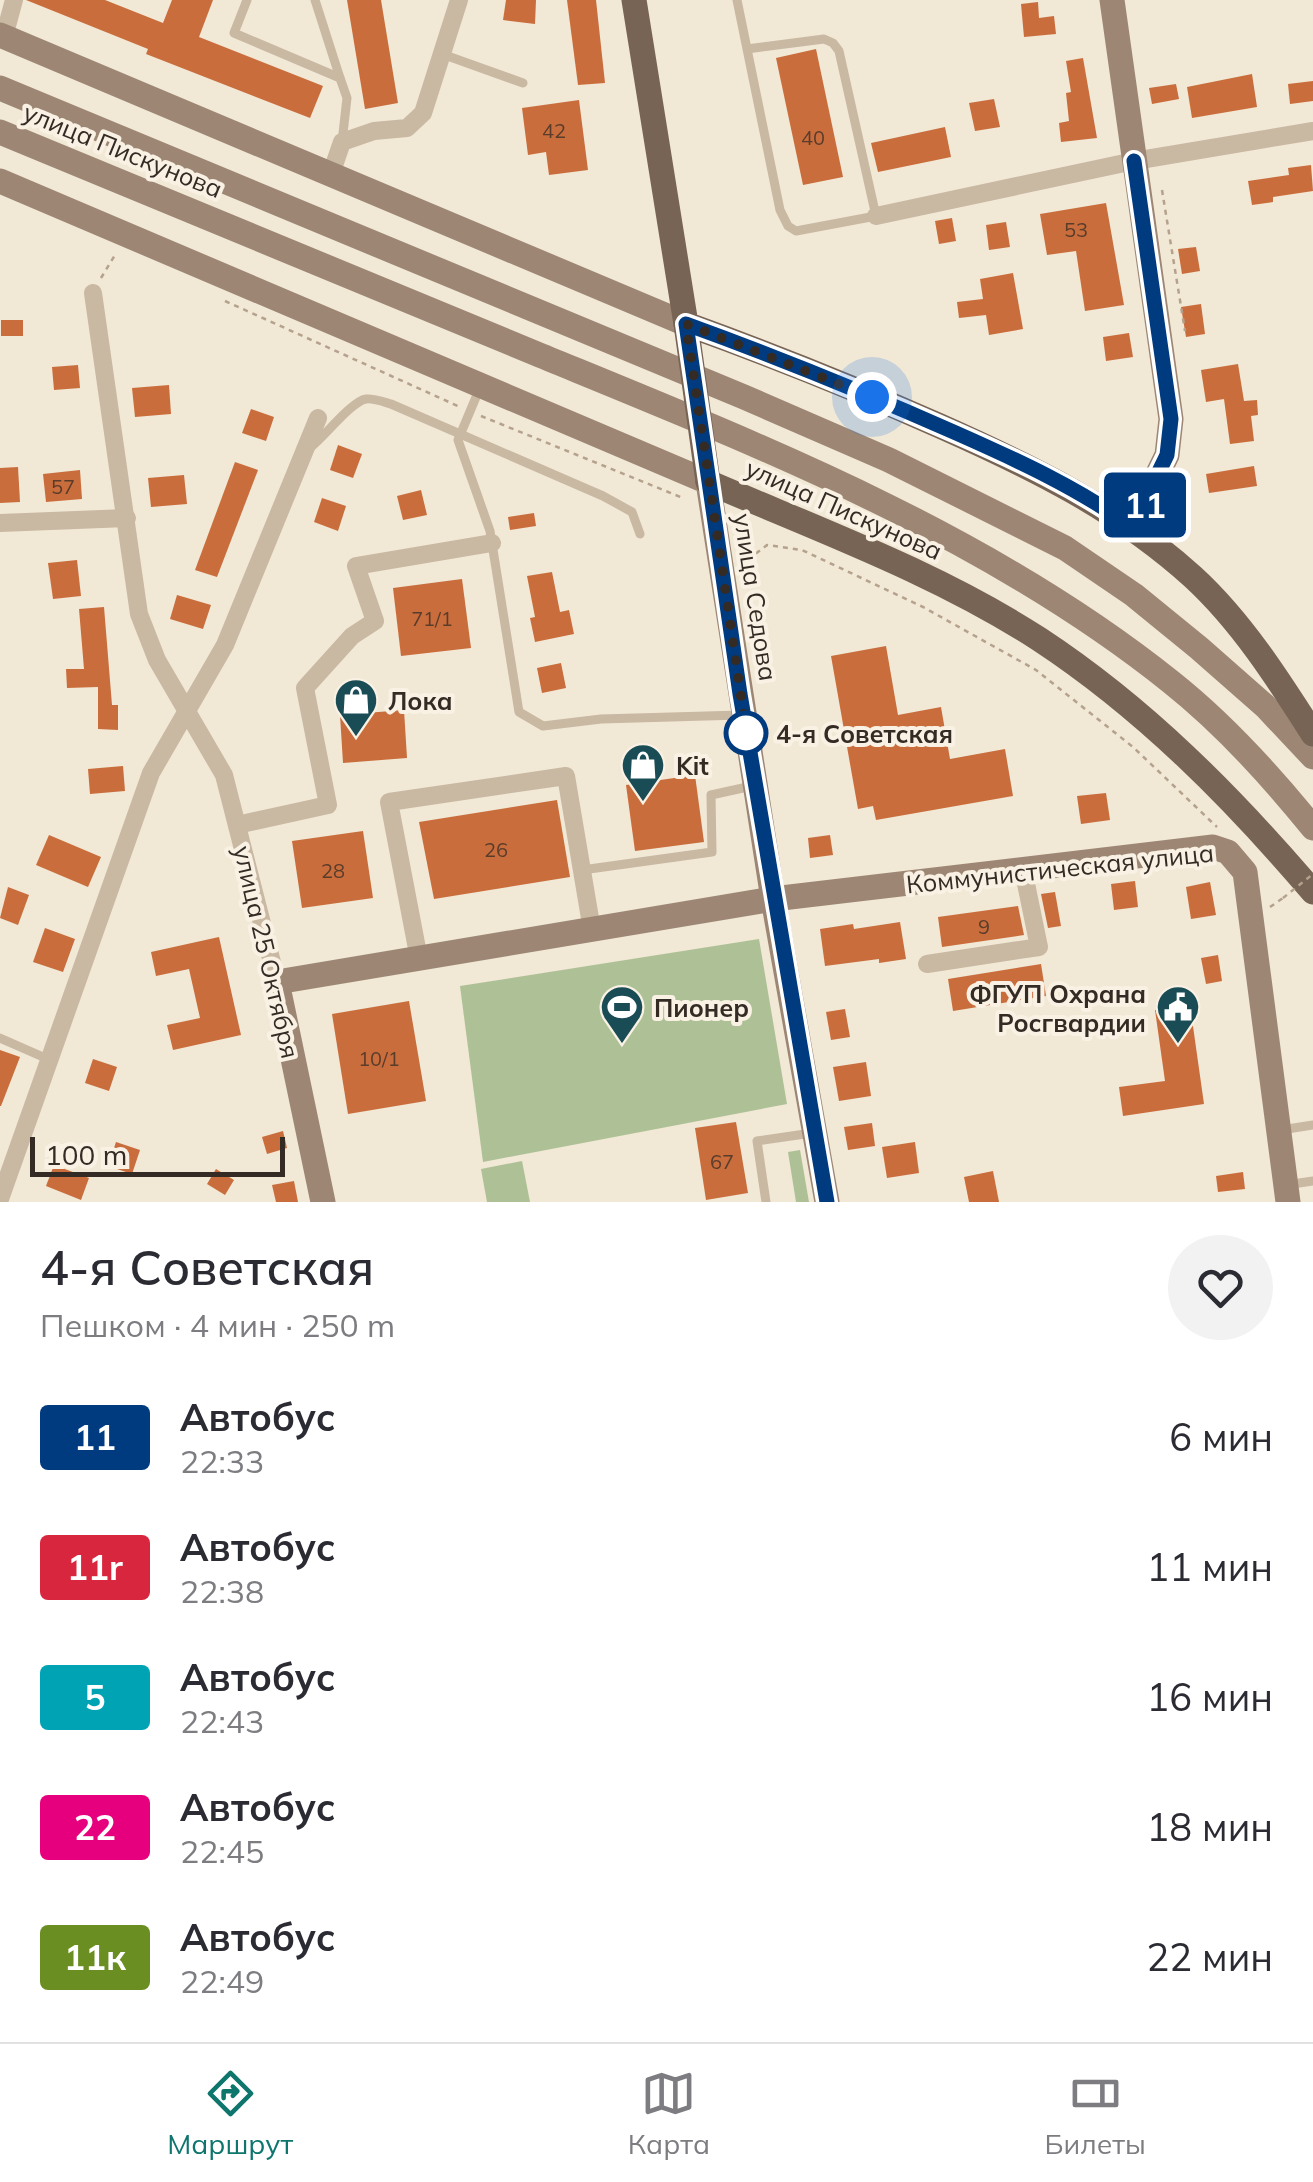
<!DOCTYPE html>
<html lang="ru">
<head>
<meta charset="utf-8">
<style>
	body { margin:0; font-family:Mulish,sans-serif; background:#f2f2f3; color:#2b2b33; height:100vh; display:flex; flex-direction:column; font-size:38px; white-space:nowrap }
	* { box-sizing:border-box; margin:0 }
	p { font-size:32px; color:#7c7c81 }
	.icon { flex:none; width:55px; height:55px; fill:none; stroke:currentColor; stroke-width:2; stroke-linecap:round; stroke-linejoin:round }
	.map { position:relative; height:1202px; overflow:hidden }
	.panel { display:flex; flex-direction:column; background:#fff; flex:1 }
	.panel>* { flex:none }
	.badge { padding:0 20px; border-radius:8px; font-size:35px; line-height:65px }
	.scale { position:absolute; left:30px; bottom:25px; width:255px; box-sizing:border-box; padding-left:10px; border:5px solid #342b25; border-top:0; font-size:28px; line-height:35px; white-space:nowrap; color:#342b25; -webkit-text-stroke:8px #f9f1e3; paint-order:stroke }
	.you { position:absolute; width:50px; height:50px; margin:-25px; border:8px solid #fff; border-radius:50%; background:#1a73e8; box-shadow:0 0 0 15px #1a73e833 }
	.map>.badge { position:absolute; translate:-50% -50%; box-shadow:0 0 0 5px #fff }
	.round { display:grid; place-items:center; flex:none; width:105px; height:105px; border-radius:52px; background:#f2f2f3 }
	.head { display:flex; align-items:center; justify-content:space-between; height:170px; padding:0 40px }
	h1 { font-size:48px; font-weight:600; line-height:75px }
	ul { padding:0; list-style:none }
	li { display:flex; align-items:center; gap:30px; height:130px; padding:0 40px }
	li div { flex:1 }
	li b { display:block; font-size:38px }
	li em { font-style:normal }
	li .badge { min-width:110px; font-weight:700; text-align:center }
	.tab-bar { display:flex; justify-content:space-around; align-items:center; height:140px; border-top:2px solid #e1e1e2; background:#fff; font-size:28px; color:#7c7c81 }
	.tab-bar a { display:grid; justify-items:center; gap:5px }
	.tab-bar .on { color:#0f766e }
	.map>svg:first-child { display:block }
	.green { fill:#aec196 }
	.building { fill:#ca6d3c }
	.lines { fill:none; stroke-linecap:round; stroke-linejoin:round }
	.path { stroke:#b5a28d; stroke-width:2.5; stroke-dasharray:5 5; stroke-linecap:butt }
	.lane { stroke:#c9b8a2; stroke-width:9 }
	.street { stroke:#c9b8a2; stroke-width:18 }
	.secondary { stroke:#9d8774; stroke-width:25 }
	.primary { stroke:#776455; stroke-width:25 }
	.path-bridge { stroke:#b5a28d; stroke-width:2.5; stroke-dasharray:5 5; stroke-linecap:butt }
	.primary-bridge { stroke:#776455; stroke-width:25 }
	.line-casing { stroke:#fff; stroke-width:22 }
	.line { stroke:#003b80; stroke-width:15 }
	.walk { stroke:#342b25; stroke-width:10; stroke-dasharray:0 18 }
	.stop-dot { fill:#fff; stroke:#003b80; stroke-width:5 }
	.labels { text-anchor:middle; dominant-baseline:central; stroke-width:8; stroke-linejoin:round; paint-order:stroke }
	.number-label { font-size:20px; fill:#5a3c2b }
	.street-label { font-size:25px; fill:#342b25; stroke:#f9f1e3 }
	.poi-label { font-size:25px; font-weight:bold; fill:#342b25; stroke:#f9f1e3; text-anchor:start }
	.stop-label { font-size:25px; font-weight:bold; fill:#342b25; stroke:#f9f1e3; text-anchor:start }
</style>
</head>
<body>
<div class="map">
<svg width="1313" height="1202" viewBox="0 0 1313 1202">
	<rect width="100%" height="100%" fill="#f1e8d6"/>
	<g class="green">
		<path d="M759,939L787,1104L483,1162L460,986Z"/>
		<path d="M800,1150L809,1202H796L788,1152Z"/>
		<path d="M522,1161L530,1202H487L481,1169Z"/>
	</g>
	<g class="building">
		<path d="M26,0H105L163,23L172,0H213L199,37L323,86L310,118L146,54L148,49Z"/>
		<path d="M347,0H381L398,103L365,109Z"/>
		<path d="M506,0H536L535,24L503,20Z"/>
		<path d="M567,0H596L605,83L578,85Z"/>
		<path d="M1038,2L1039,18L1054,16L1056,34L1024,37L1021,4Z"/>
		<path d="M816,49L843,177L803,185L776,58Z"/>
		<path d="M1083,58L1097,138L1061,142L1059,123L1069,121L1066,93L1071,92L1066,61Z"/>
		<path d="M1252,74L1257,107L1192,118L1187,87Z"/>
		<path d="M1313,81V101L1290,104L1288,84Z"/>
		<path d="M1176,84L1179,99L1152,104L1149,88Z"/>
		<path d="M994,99L1000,127L975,131L969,103Z"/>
		<path d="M579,100L588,170L549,175L546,152L528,155L522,108Z"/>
		<path d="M945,127L951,157L878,172L871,143Z"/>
		<path d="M1311,165L1313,191L1273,197V202L1252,205L1248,181L1289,175L1288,168Z"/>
		<path d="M1106,203L1124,305L1085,311L1076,251L1047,255L1040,214Z"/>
		<path d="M952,218L956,241L939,244L935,221Z"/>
		<path d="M1006,222L1010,247L989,250L986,225Z"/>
		<path d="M1196,247L1200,271L1182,274L1178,249Z"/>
		<path d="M1013,273L1023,329L989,335L986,315L959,318L957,302L983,299L980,279Z"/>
		<path d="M1201,304L1205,334L1186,337L1181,307Z"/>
		<rect x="1" y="320" width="22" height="16"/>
		<path d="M1129,333L1133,357L1106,361L1103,337Z"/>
		<path d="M1238,364L1244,401L1257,400L1258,415L1251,416L1254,441L1230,444L1224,399L1206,402L1201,370Z"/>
		<path d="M78,365L80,388L54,390L52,367Z"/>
		<path d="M169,385L171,414L135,417L132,388Z"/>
		<path d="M251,409L274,417L266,441L242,433Z"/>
		<path d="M338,445L362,454L353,478L330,470Z"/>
		<path d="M235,462L258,470L217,577L195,570Z"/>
		<path d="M1254,466L1257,486L1209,493L1206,474Z"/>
		<path d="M18,467L20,502L0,503V468Z"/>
		<path d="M80,470L82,499L46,502L43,474Z"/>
		<path d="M184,475L187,504L151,507L148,478Z"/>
		<path d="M421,490L427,515L403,520L397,496Z"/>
		<path d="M322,498L346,506L338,531L314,522Z"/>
		<path d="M534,513L536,526L510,530L508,517Z"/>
		<path d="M77,560L81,596L53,599L48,563Z"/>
		<path d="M552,572L560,612L569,610L574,634L535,642L530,618L535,617L527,576Z"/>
		<path d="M462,579L471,648L401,656L393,588Z"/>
		<path d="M177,595L211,605L203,629L170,619Z"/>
		<path d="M104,607L112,705H118V730L98,729V687L67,688L66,669H84L79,609Z"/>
		<path d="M886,646L898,715L941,707L950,759L1005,749L1013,796L876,820L873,806L858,809L831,656Z"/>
		<path d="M561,663L566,688L542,693L537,668Z"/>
		<path d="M404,710L407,758L343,763L340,715Z"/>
		<path d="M123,766L125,791L90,794L88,769Z"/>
		<path d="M695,775L704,842L635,851L626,785Z"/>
		<path d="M1106,793L1110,820L1081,824L1077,796Z"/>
		<path d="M557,800L570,877L434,899L419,822Z"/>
		<path d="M363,831L373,898L302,908L292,841Z"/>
		<path d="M49,835L101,857L88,887L36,865Z"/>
		<path d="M830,835L833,855L810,858L808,838Z"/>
		<path d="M1135,881L1138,907L1114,910L1111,884Z"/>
		<path d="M1210,882L1216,915L1191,919L1186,887Z"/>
		<path d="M8,887L29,895L18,925L0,918Z"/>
		<path d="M1055,892L1061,926L1048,928L1041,894Z"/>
		<path d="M1018,906L1024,935L942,947L938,917Z"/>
		<path d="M900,922L906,959L879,963V959L825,966L820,929L853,924L854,929Z"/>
		<path d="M45,928L75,939L63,972L33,962Z"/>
		<path d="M219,937L241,1035L173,1050L167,1025L200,1018L189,969L156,976L151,952Z"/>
		<path d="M1218,955L1222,981L1206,984L1201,958Z"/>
		<path d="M1041,964L1046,996L953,1011L948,979Z"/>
		<path d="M409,1001L426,1101L348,1114L332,1014Z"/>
		<path d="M1190,1005L1204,1104L1123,1116L1119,1087L1165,1081L1155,1010Z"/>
		<path d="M845,1009L850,1037L831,1040L826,1012Z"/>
		<path d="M0,1050L20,1057L1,1106H0Z"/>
		<path d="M93,1059L117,1067L109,1091L85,1083Z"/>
		<path d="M866,1062L871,1096L839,1101L833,1067Z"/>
		<path d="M736,1122L748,1193L706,1200L695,1128Z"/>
		<path d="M872,1123L875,1146L848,1150L844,1127Z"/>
		<path d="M283,1131L287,1148L267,1154L262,1137Z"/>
		<path d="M116,1142L140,1150L132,1174L108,1166Z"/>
		<path d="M915,1142L919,1173L887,1178L882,1147Z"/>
		<path d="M54,1165L89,1178L81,1200L46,1186Z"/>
		<path d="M216,1169L234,1180L225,1195L207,1184Z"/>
		<path d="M993,1171L999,1202H969L964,1177Z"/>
		<path d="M1243,1172L1245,1189L1218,1192L1216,1176Z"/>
		<path d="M294,1181L298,1202H276L272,1185Z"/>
	</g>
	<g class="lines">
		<g class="path">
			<path d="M1162,190L1185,331"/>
			<path d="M101,278L115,255"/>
			<path d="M225,301L460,407"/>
			<path d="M481,416L683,498"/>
			<path d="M744,569L750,558L767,545L802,550L923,607L1036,670L1133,747L1217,827"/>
			<path d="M1270,907L1283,898"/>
		</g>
		<g class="lane">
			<path d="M247,0L234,33L340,78L347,98L342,142"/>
			<path d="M315,0L340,78"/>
			<path d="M737,0L780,210L788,226L796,231L876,216L839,51L833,43L824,39L747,49"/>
			<path d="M442,54L523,83"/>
			<path d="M479,390L458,440L490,531L519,712L543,726L601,719L741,715"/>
			<path d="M311,447C325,436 352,401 366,399C373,398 384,402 391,404L603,496L632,512L640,534"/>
			<path d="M582,870L712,852L711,795L752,786"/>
			<path d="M0,1038L50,1060"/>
			<path d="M1281,1130L1313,1125"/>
			<path d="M1286,1185L1313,1181"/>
			<path d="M766,1202L757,1141L812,1133"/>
		</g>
		<g class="street">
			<path d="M4,37L14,0"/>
			<path d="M331,174L342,142L374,131L407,128L423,113L459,0"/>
			<path d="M876,216L1134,161L1313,131"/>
			<path d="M93,293L139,614L157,660L224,775L277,982"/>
			<path d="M0,523L127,518"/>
			<path d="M237,825L328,805L305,688L352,636L375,621L356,566L492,543"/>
			<path d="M419,959L389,802L566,776L592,930"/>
			<path d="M927,964L1039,947L1023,869"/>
			<path d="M0,1199L151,773L225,645L318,418"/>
		</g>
		<g class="secondary">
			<path d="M1112,0L1171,419L1167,455L1132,527"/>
			<path d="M0,35L686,324"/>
			<path d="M0,88L744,397L889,460L1065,548L1134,595L1199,648L1265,706L1313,757"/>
			<path d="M0,132C179,206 358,280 537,354C756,444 985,533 1171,682C1224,724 1271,776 1313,828"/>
			<path d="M0,181L708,482L773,899L827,1202"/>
			<path d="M323,1202L277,982L773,899L1213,847L1228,852L1245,872L1288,1202"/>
		</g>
		<g class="primary">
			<path d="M634,0L686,324C772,355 857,389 940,426C1032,467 1118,509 1193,577C1241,621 1278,679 1313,734"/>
			<path d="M708,482C819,530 937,573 1039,639C1144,708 1232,797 1313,892"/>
		</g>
		<path class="path-bridge" d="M1283,898L1313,874"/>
		<path class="primary-bridge" d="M686,324L708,482"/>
	</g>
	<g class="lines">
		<g class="line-casing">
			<path id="line" d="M827,1202L740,694L686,324C777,357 868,394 956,433C1017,460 1078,488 1132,527L1167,455L1171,419L1134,161"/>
		</g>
		<use href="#line" class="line"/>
		<path class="walk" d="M746,733L749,750L686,324L872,397"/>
	</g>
	<defs>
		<g id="shop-pin" transform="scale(2.25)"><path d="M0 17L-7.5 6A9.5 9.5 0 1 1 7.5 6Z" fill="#1a4c56" stroke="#f9f1e3"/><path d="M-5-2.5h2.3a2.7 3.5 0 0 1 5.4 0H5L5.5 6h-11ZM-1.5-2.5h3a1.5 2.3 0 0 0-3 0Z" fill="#fff"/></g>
		<g id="stadium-pin" transform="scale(2.25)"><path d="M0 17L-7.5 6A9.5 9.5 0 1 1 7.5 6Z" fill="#1a4c56" stroke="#f9f1e3"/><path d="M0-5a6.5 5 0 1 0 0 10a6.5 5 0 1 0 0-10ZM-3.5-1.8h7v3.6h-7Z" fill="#fff"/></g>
		<g id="civic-pin" transform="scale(2.25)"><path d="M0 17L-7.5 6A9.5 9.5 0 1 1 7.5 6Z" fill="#1a4c56" stroke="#f9f1e3"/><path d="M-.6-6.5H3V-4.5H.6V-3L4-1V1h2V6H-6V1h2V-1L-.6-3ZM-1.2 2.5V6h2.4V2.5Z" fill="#fff"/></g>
	</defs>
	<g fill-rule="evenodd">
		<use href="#shop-pin" x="356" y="700"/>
		<use href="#shop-pin" x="643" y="765"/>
		<use href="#stadium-pin" x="622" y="1007"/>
		<use href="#civic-pin" x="1178" y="1007"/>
	</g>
	<circle class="stop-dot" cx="746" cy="733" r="20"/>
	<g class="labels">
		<g class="number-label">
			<text x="554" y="130">42</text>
			<text x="813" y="137">40</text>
			<text x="1076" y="229">53</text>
			<text x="63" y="486">57</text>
			<text x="432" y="618">71/1</text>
			<text x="496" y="849">26</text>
			<text x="333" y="870">28</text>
			<text x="984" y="926">9</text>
			<text x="379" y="1058">10/1</text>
			<text x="722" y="1161">67</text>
		</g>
		<g class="street-label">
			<text transform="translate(123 150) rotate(22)">улица Пискунова</text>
			<text transform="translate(844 509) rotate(24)">улица Пискунова</text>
			<text transform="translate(756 597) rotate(81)">улица Седова</text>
			<text transform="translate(1060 868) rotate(-6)">Коммунистическая улица</text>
			<text transform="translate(267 952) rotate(77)">улица 25 Октября</text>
		</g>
		<g class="poi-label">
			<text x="388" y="700">Лока</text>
			<text x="676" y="765">Kit</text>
			<text x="1146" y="993" text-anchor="end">ФГУП Охрана<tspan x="1146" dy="29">Росгвардии</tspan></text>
			<text x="654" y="1007">Пионер</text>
		</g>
		<g class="stop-label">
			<text x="776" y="733">4-я Советская</text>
		</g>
	</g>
</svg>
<div class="scale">100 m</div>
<div class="you" style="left:872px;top:397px"></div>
<b class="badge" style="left:1145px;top:505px;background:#003b80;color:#fff">11</b>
</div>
<section class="panel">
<div class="head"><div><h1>4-я Советская</h1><p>Пешком · 4 мин · 250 m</p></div><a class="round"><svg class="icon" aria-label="heart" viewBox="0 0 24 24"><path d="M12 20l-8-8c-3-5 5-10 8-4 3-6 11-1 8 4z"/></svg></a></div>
<ul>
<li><span class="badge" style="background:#003b80;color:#fff">11</span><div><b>Автобус</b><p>22:33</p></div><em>6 мин</em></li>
<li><span class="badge" style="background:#d7263d;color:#fff">11r</span><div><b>Автобус</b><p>22:38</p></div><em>11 мин</em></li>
<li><span class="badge" style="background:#00a3b4;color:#fff">5</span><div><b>Автобус</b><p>22:43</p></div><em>16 мин</em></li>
<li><span class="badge" style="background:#e6007e;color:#fff">22</span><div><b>Автобус</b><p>22:45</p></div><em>18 мин</em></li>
<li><span class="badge" style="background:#6b8e23;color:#fff">11к</span><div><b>Автобус</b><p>22:49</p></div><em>22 мин</em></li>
</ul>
</section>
<nav class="tab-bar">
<a class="on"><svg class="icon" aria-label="directions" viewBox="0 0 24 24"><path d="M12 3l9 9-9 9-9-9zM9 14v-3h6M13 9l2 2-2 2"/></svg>Маршрут</a>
<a><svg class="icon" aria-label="map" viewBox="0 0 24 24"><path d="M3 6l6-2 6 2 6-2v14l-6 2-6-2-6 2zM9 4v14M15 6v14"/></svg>Карта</a>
<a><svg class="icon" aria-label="tickets" viewBox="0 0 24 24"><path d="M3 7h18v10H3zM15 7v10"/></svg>Билеты</a>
</nav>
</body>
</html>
